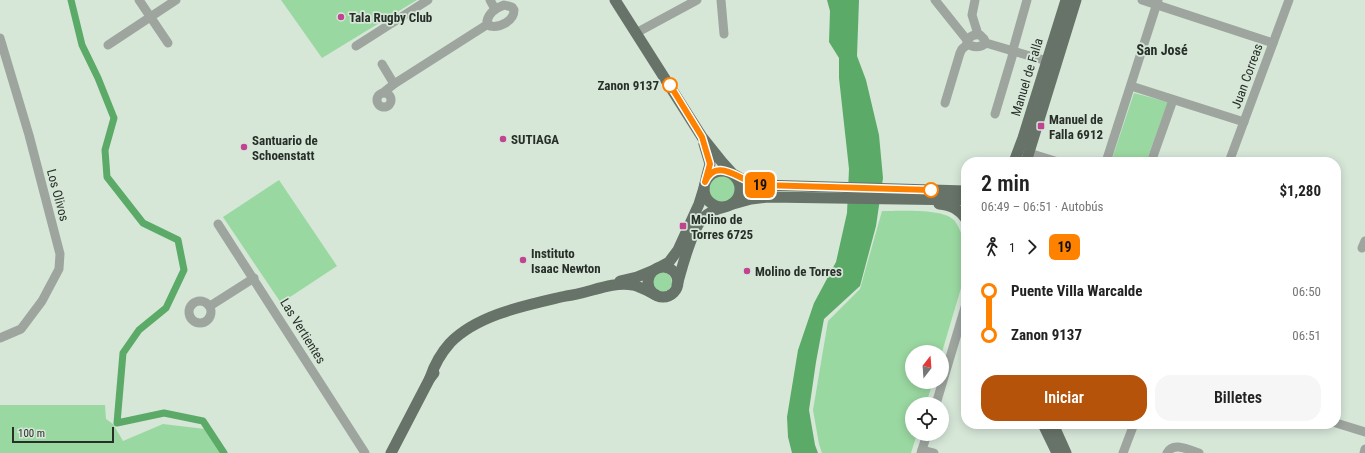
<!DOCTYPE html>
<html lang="es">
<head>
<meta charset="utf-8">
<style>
	body { margin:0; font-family:"Roboto Condensed",sans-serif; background:#f6f6f6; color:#222; height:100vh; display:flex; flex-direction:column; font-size:15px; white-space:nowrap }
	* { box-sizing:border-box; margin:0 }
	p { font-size:13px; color:#767676 }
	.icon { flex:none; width:22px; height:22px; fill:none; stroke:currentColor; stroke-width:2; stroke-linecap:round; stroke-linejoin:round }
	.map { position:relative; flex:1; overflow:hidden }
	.side { position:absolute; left:961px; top:157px; width:380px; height:272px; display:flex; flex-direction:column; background:#fff; border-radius:16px; box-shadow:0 2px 10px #0003 }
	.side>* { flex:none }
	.badge { padding:0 8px; border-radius:6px; font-size:14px; line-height:26px }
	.needle { width:26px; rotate:17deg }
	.buttons { position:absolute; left:905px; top:345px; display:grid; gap:8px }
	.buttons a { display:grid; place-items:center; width:44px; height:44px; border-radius:50%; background:#fff; box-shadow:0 2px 10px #0003; font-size:20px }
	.scale { position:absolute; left:12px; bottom:10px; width:102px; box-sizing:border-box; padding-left:4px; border:2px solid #282f29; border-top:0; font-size:11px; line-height:14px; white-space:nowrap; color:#282f29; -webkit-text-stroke:3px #d6e7d8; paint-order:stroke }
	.map>.badge { position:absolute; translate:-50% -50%; box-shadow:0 0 0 2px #fff }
	.legs { display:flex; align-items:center; gap:6px; height:44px; padding:0 20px; font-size:13px }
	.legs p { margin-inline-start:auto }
	.head { display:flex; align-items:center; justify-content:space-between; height:68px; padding:0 20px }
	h1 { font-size:22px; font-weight:600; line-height:30px }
	.primary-button { display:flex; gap:8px; margin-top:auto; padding:8px 20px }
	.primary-button a { flex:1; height:46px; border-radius:16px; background:#b45309; color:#fff; font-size:16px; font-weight:600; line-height:46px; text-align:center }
	.primary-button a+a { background:#f6f6f6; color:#222 }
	ul { padding:0 20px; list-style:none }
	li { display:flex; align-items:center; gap:14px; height:44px; font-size:15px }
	li i { display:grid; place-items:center; width:6px; height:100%; margin:0 5px; background:currentColor }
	li i::after { content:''; width:10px; height:10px; margin:-5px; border:3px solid; border-radius:50%; background:#fff }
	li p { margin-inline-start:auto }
	li:first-child i { background:linear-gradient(#0000 50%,currentColor 0) }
	li:last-child i { background:linear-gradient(currentColor 50%,#0000 0) }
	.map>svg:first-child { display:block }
	.green { fill:#9ad8a1 }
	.water { fill:#5baa68 }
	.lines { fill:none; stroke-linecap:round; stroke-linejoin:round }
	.canal { stroke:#5baa68; stroke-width:7 }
	.minor { stroke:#9ea59f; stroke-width:9 }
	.major { stroke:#677368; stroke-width:11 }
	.line-1-casing { stroke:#fff; stroke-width:9 }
	.line-1 { stroke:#ff8100; stroke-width:6 }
	.poi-dot { fill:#c14493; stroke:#d6e7d8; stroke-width:1.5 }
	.stop-1-dot { fill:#fff; stroke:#ff8100; stroke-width:2 }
	.labels { text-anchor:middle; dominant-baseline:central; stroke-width:3.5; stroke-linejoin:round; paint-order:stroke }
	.poi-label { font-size:13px; font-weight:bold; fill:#282f29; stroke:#d6e7d8; text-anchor:start }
	.street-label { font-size:13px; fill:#282f29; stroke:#d6e7d8 }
	.stop-label { font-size:13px; font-weight:bold; fill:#282f29; stroke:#d6e7d8; text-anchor:end }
	.neighbourhood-label { font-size:14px; font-weight:bold; fill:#282f29; stroke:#d6e7d8 }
</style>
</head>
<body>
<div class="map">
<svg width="1365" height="453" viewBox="0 0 1365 453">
	<rect width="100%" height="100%" fill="#d6e7d8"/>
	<g class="green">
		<path d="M281,0H417L322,58Z"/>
		<path d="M1134,93L1168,102L1146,162H1111Z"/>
		<circle cx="722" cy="189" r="13"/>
		<path d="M279,180L337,266L281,303L223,217Z"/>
		<path d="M882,211C898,211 943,208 954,220C958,225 961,232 963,239C966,252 967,265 964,278L942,352H912V382H933L926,404H912V434H917L911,453H822L819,444L813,410L828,321L860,289Z"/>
		<circle cx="662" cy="282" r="10"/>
		<path d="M0,405H105L106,419L113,424L123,441L163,424L205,429L221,453H0Z"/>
	</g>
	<path class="water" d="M827,0H859L857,56L866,80L879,135L883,178L876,226L860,286L824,319L816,362L809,410L815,445L818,453H792L788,437L787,417L798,350L814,303L836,262L847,213L849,169L839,78V58L829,42L830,11Z"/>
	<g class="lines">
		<path class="canal" d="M71,0L82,45L98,78L114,118L105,150L107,177L143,223L178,240L184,270L166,308L139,330L123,353L117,423L164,413L203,421L224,453"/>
		<g class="minor">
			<path d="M139,0L168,43"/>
			<path d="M490,0L495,9"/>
			<path d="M721,0L724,34"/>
			<path d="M935,0L967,40"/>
			<path d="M975,0L972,15L977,31V34"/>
			<path d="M1142,0L1273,43"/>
			<path d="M504,5L512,7L514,10C514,21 500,28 490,26L487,21C489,12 496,8 504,5Z"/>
			<path d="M636,33L697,0"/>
			<path d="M0,38L29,135L60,254L59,269L42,301L21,329L0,338"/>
			<path d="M986,43C981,48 972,48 967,43V41C969,36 975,34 980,35L984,39L986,43L1047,61"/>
			<path d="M108,45L176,0"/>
			<path d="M356,46L428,0"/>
			<path d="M382,64L394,84"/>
			<path d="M1131,86L1244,122"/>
			<path d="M384,92L394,84L488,24"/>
			<circle cx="384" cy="100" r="7"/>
			<path d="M945,103L960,53L962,49L968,44"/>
			<path d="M995,114L1012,57L1014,46L1027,0"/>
			<path d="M1029,153L1058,162"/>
			<path d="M1106,162L1158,0"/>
			<path d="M1151,162L1173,100"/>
			<path d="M1229,162L1289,0"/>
			<path d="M218,224L365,453"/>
			<path d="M1362,248L1365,241"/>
			<circle cx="200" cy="312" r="11"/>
			<path d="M210,306L254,278"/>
			<path d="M936,404L966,304"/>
			<path d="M1336,423L1365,432"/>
			<path d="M922,450L934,453"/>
			<path d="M921,453L927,434"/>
			<path d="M1123,453L1134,424"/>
			<path d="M1167,453C1173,441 1189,450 1199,453"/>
			<path d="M1364,453L1365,449"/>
		</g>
		<g class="major">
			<path d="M615,0L702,137L722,162L732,173"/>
			<path d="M704,144L710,164L706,179"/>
			<path d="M1014,162L1023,138L1066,0"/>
			<path d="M1026,162L1076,0"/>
			<circle cx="722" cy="189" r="18"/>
			<path d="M735,175L749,183L761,185L966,191"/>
			<path d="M733,204L751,199L768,197L966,200"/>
			<path d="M939,204C951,205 959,209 966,219"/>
			<circle cx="663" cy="282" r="15"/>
			<path d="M658,268L669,262L678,250L699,204L704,188"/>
			<path d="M620,281L637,277L654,270"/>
			<path d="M677,285C682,269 691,230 703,218C709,212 716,209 725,207"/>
			<path d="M430,378C434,366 441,353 450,343C478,314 528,305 566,296C588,294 610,281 633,285C641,287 648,291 656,295"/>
			<path d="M1043,424L1057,453"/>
			<path d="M1053,424L1066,453"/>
			<path d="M391,453L430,378L434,373"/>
		</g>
	</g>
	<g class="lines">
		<g class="line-1-casing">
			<path id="line-1" d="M670,85L702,137L710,164L705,182C717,155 742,183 761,185L931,190"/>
		</g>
		<use href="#line-1" class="line-1"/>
	</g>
	<g class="poi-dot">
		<circle cx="341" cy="17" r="4"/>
		<rect x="1037" y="122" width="8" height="8" rx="2"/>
		<circle cx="503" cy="139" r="4"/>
		<circle cx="244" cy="147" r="4"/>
		<rect x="679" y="222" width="8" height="8" rx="2"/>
		<circle cx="523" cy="260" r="4"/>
		<circle cx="747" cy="271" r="4"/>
	</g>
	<g class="stop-1-dot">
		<circle cx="670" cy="85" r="7"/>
		<circle cx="931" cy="190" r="7"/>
	</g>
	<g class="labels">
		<g class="poi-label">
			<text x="349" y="17">Tala Rugby Club</text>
			<text x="1049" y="119">Manuel de<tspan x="1049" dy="15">Falla 6912</tspan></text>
			<text x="511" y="139">SUTIAGA</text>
			<text x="252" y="140">Santuario de<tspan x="252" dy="15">Schoenstatt</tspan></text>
			<text x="691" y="219">Molino de<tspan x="691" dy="15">Torres 6725</tspan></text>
			<text x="531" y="253">Instituto<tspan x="531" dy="15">Isaac Newton</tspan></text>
			<text x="755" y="271">Molino de Torres</text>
		</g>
		<g class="street-label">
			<text transform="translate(1247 76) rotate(-70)">Juan Correas</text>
			<text transform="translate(1027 77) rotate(-73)">Manuel de Falla</text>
			<text transform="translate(58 195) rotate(75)">Los Olivos</text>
			<text transform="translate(303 331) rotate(58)">Las Vertientes</text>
		</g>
		<g class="stop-label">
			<text x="659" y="85">Zanon 9137</text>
		</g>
		<g class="neighbourhood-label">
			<text x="1162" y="50">San José</text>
		</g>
	</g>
</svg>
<div class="buttons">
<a><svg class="needle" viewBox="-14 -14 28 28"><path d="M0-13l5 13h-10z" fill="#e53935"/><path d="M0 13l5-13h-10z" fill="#767676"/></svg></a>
<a><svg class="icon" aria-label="locate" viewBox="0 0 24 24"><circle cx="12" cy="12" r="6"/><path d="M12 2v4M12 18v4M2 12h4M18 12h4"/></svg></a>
</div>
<div class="scale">100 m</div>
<b class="badge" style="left:760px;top:185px;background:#ff8100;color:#111">19</b>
<section class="side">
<div class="head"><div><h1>2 min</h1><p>06:49 – 06:51 · Autobús</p></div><b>$1,280</b></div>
<div class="legs"><svg class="icon" aria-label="walk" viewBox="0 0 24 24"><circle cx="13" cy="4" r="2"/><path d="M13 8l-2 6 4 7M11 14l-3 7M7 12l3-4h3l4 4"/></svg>1<svg class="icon" aria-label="forward" viewBox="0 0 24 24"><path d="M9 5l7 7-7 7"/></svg><b class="badge" style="background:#ff8100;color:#111">19</b></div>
<ul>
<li><i style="color:#ff8100"></i><b>Puente Villa Warcalde</b><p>06:50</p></li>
<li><i style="color:#ff8100"></i><b>Zanon 9137</b><p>06:51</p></li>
</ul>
<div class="primary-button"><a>Iniciar</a><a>Billetes</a></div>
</section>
</div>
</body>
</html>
